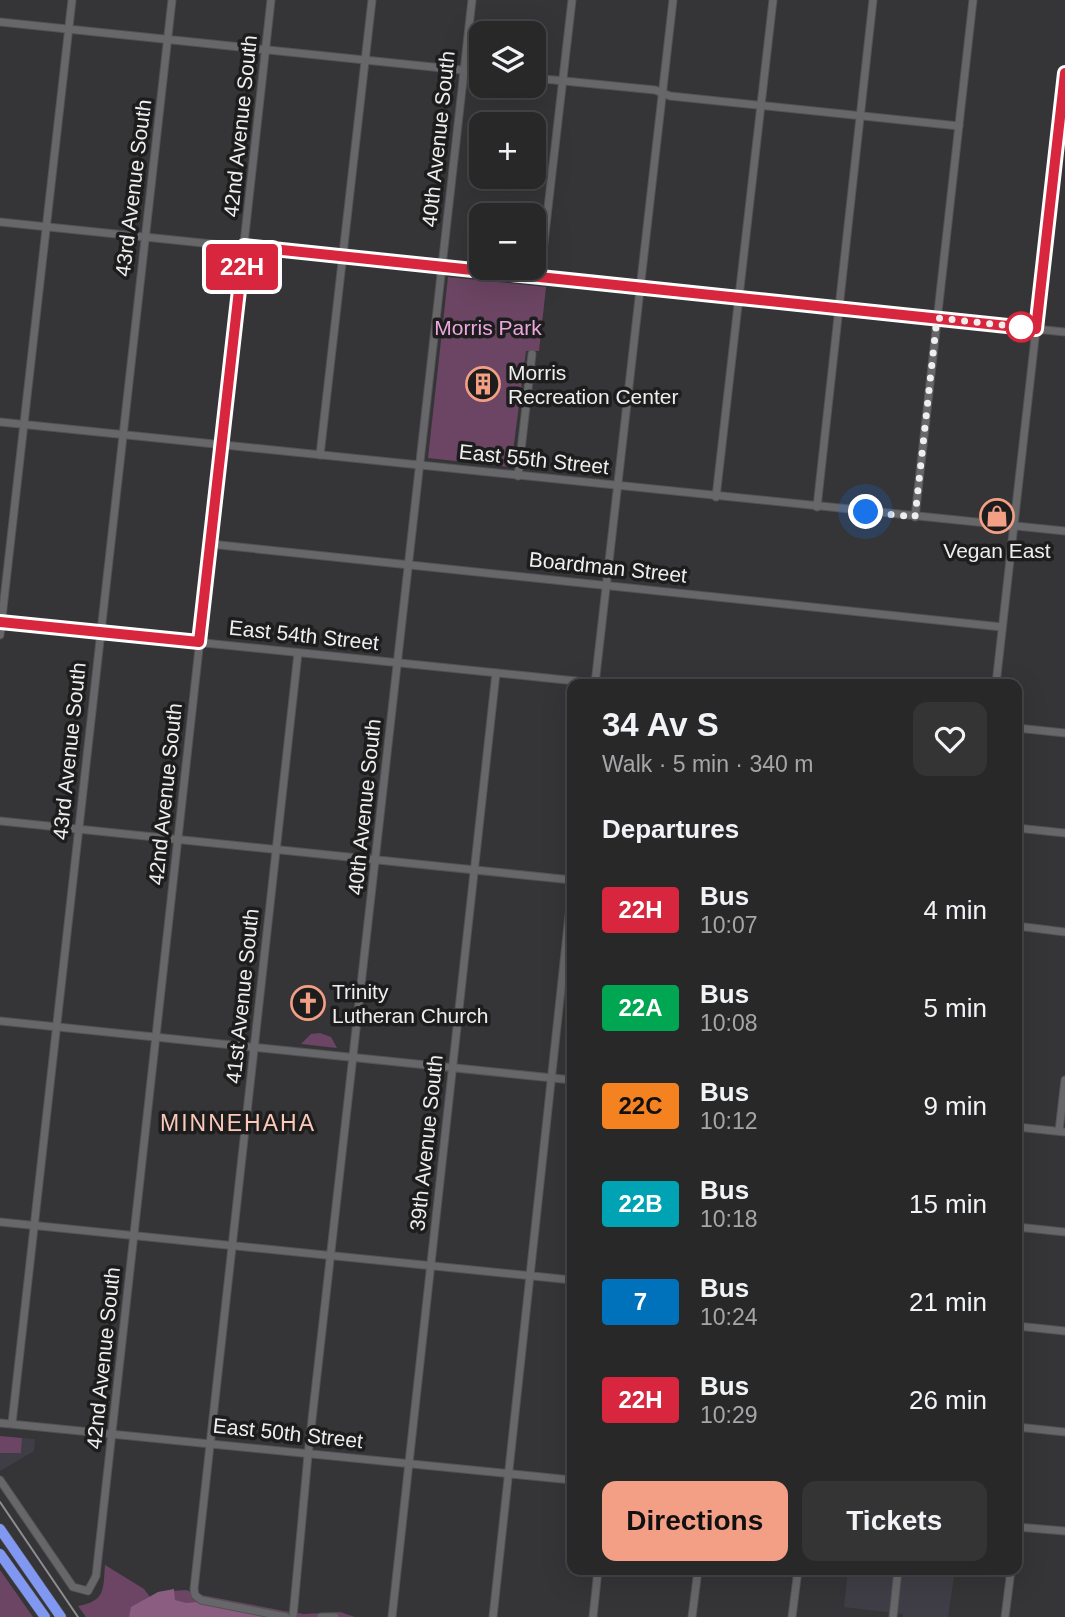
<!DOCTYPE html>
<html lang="en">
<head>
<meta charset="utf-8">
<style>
	body { margin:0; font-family:Helvetica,sans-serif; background:#343435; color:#f1f3f6; height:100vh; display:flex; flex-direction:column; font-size:26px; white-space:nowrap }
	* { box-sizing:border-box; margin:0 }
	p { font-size:23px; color:#a5a6a8 }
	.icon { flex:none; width:38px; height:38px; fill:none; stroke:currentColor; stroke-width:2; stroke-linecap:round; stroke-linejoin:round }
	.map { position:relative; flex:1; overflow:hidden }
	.panel { position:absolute; left:567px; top:679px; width:455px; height:896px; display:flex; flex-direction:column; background:#282829; border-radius:14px; box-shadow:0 7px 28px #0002,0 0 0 2px #444446 }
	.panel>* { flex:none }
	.badge { padding:0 14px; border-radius:5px; font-size:24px; line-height:46px }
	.buttons { position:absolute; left:469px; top:21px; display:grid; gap:14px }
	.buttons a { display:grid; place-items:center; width:77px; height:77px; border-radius:14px; background:#282829; box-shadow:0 7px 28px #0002,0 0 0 2px #444446; font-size:35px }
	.you { position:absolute; width:35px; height:35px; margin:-18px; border:5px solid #fff; border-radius:50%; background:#1a73e8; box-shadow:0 0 0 10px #1a73e833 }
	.map>.badge { position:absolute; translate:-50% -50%; box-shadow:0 0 0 4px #fff }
	h2 { padding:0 35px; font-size:26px; line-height:63px }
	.round { display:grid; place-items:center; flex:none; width:74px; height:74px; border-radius:14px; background:#343435 }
	.summary { display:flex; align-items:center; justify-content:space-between; height:119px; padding:0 35px }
	h1 { font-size:33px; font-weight:600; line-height:52px }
	.button { display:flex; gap:14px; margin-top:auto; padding:14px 35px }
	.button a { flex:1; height:80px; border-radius:14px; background:#f39f85; color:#111; font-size:28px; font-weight:600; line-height:80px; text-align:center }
	.button a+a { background:#343435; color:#f1f3f6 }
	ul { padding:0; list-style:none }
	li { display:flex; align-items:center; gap:21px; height:98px; padding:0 35px }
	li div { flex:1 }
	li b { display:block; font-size:26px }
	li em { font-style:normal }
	li .badge { min-width:77px; font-weight:700; text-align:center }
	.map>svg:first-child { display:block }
	.built { fill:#3f3e46 }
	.green { fill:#6b4563 }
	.forest { fill:#8a5d81 }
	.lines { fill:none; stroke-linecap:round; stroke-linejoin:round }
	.minor-casing { stroke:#535355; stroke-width:9 }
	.highway-casing { stroke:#535355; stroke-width:11 }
	.minor { stroke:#67676a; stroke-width:7 }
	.highway { stroke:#8198f2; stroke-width:10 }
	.tram { stroke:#8e8e90; stroke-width:2 }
	.line-casing { stroke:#fff; stroke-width:16 }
	.line { stroke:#d7263d; stroke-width:10 }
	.walk { stroke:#eeeeef; stroke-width:7; stroke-dasharray:0 12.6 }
	.stop-dot { fill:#fff; stroke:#d7263d; stroke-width:3.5 }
	.labels { text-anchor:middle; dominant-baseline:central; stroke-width:7; stroke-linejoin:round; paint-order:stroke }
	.street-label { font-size:21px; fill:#eeeeef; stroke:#1d1d1e }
	.park-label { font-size:21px; fill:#eca7dc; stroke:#1d1d1e }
	.poi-label { font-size:21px; fill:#eeeeef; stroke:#1d1d1e; text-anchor:start }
	.neighbourhood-label { font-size:23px; letter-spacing:2px; fill:#fac9b9; stroke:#1d1d1e }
</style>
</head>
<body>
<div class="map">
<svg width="1065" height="1617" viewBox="0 0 1065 1617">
	<rect width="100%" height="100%" fill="#353537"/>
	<g class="built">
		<path d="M22,1438L35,1439L34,1451L0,1471V1453H21Z"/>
		<path d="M848,1570H955L948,1617H903V1614L844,1607Z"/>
	</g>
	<g class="green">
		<path d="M448,277L546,287L539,351H526L511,467L428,458Z"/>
		<path d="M320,1033L331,1037L337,1048L301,1044L311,1034Z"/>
		<path d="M0,1436L22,1438L21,1453H0Z"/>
		<path d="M105,1565L144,1589L150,1597L158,1592L186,1590L201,1595L284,1611L304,1614L340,1612L355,1617H86L78,1606C106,1601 103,1589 105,1565Z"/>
		<path d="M0,1570L33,1617H0Z"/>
	</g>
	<path class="forest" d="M174,1589L175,1600L186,1603L198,1602L275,1617H129L131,1607L158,1592Z"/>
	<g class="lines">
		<g class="minor-casing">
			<g id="minor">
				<path d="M0,22L481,72"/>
				<path d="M534,78L655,90L670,96L959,126"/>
				<path d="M0,222L1065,332"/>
				<path d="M540,277L572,0"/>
				<path d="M0,422L1065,531"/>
				<path d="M320,455L372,0"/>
				<path d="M518,476L532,354"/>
				<path d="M716,497L773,0"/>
				<path d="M817,507L873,0"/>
				<path d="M915,517L973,0"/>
				<path d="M210,544L1002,627"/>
				<path d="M0,622L605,684"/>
				<path d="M0,635L72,0"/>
				<path d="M595,684L673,0"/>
				<path d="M996,684L1065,72"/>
				<path d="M1017,728L1065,733"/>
				<path d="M0,821L572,880"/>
				<path d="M1017,828L1065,833"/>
				<path d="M1017,926L1065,932"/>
				<path d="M0,1021L572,1080"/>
				<path d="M1017,1127L1065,1132"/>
				<path d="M1059,1131L1065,1080"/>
				<path d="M0,1222L572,1280"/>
				<path d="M1017,1227L1065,1232"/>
				<path d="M1017,1326L1065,1331"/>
				<path d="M0,1423L572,1480"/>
				<path d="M12,1423L172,0"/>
				<path d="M1017,1427L1065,1432"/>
				<path d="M0,1480L73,1587L88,1591L96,1576L271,0"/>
				<path d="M1017,1527L1065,1531"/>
				<path d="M286,1617L201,1600L195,1595L194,1589L298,653"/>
				<path d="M293,1617L308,1455L472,0"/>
				<path d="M321,1617H335"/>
				<path d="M392,1617L496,673"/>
				<path d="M493,1617L572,888"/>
				<path d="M593,1617L598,1570"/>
				<path d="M692,1617L698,1570"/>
				<path d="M792,1617L798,1570"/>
				<path d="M893,1617L898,1570"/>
				<path d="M1005,1617L1011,1570"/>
			</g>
		</g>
		<g class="highway-casing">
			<g id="highway">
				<path d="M0,1529L61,1617"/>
				<path d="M0,1554L45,1617"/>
			</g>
		</g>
		<use href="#minor" class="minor"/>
		<use href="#highway" class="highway"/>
		<path class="tram" d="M0,1502L78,1617"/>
	</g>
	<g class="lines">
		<g class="line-casing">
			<path id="line" d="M0,622L199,642L244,246L1036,329L1065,73"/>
		</g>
		<use href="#line" class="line"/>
		<path class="walk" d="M866,512L915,517L937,318L1021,327"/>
	</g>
	<defs>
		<g id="building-ring" transform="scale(1.75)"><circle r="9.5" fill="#1d1d1e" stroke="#f39f85" stroke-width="1.5"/><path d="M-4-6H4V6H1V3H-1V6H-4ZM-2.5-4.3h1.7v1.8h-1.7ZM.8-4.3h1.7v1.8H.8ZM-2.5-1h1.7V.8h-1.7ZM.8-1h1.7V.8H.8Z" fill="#f39f85"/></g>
		<g id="shop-ring" transform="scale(1.75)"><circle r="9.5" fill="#1d1d1e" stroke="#f39f85" stroke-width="1.5"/><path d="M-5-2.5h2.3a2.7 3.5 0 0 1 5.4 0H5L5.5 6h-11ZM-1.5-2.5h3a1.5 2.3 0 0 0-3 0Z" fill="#f39f85"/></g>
		<g id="church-ring" transform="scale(1.75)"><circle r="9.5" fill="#1d1d1e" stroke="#f39f85" stroke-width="1.5"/><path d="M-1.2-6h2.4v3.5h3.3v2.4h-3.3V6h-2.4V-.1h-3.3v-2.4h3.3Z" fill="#f39f85"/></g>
	</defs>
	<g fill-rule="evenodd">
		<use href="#building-ring" x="483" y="384"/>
		<use href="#shop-ring" x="997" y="516"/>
		<use href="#church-ring" x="308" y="1003"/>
	</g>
	<circle class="stop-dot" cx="1021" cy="327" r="14"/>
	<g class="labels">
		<g class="street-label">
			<text transform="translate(240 126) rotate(-84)">42nd Avenue South</text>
			<text transform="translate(438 139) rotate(-84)">40th Avenue South</text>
			<text transform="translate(133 188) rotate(-83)">43rd Avenue South</text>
			<text transform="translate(534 459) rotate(6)">East 55th Street</text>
			<text transform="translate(608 567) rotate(6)">Boardman Street</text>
			<text transform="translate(304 635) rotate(6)">East 54th Street</text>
			<text transform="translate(69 751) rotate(-84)">43rd Avenue South</text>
			<text transform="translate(165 794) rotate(-84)">42nd Avenue South</text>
			<text transform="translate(364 807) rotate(-84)">40th Avenue South</text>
			<text transform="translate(242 996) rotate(-84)">41st Avenue South</text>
			<text transform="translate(426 1143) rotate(-84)">39th Avenue South</text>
			<text transform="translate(103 1358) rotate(-84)">42nd Avenue South</text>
			<text transform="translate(288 1433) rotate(6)">East 50th Street</text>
		</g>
		<g class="park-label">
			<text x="488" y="327">Morris Park</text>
		</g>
		<g class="poi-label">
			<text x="508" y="372">Morris<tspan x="508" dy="24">Recreation Center</tspan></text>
			<text x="997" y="550" text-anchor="middle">Vegan East</text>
			<text x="332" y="991">Trinity<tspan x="332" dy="24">Lutheran Church</tspan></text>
		</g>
		<g class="neighbourhood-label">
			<text x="238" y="1123">MINNEHAHA</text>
		</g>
	</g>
</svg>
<div class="buttons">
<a><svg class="icon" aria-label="layers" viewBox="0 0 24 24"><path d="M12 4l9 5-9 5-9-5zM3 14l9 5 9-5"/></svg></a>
<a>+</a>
<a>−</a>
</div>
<div class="you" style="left:866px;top:512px"></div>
<b class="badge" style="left:242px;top:267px;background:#d7263d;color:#fff">22H</b>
<section class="panel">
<div class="summary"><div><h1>34 Av S</h1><p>Walk · 5 min · 340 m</p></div><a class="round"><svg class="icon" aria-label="heart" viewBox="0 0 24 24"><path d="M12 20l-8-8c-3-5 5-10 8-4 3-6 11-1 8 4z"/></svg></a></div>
<h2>Departures</h2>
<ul>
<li><span class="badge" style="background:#d7263d;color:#fff">22H</span><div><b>Bus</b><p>10:07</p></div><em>4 min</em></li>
<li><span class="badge" style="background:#00a651;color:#fff">22A</span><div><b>Bus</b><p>10:08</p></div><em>5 min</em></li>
<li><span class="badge" style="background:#f58220;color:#111">22C</span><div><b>Bus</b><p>10:12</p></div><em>9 min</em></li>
<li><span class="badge" style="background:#00a3b4;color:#fff">22B</span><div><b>Bus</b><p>10:18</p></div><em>15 min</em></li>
<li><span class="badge" style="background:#0072bc;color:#fff">7</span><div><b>Bus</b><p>10:24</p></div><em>21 min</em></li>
<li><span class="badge" style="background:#d7263d;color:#fff">22H</span><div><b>Bus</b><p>10:29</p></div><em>26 min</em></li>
</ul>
<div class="button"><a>Directions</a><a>Tickets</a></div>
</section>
</div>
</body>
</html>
